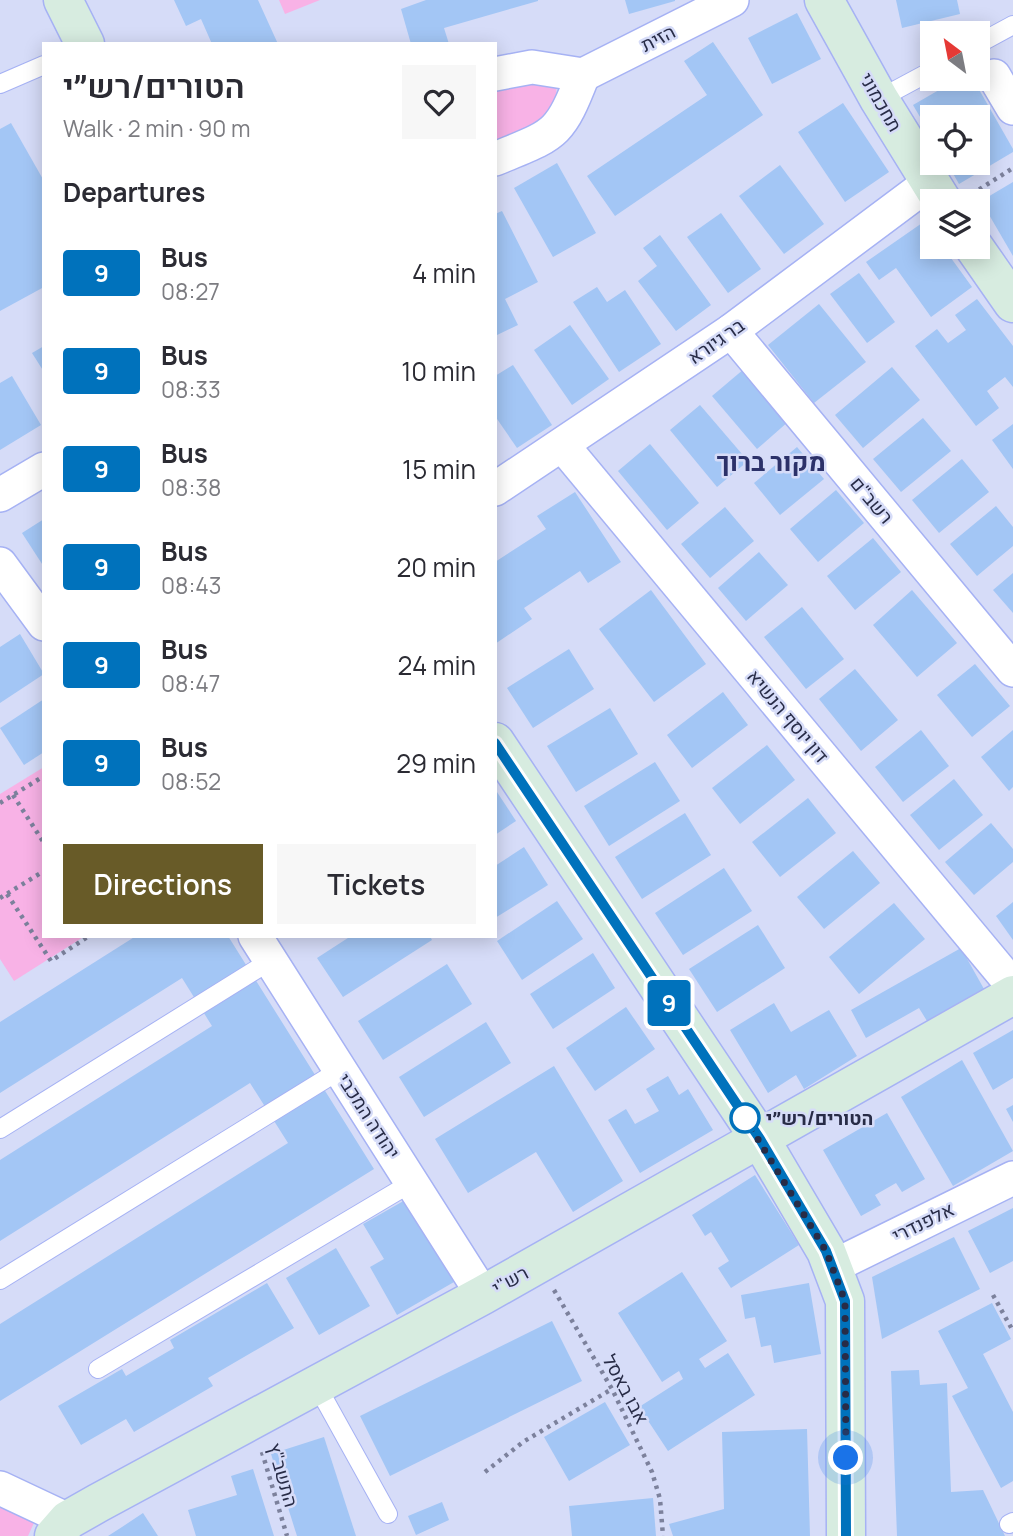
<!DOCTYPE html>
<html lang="en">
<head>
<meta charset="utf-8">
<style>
	body { margin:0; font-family:Manrope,Heebo,sans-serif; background:#f7f7f7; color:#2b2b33; height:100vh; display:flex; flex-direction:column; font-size:26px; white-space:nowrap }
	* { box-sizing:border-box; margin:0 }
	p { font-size:23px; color:#7c7c81 }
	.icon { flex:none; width:38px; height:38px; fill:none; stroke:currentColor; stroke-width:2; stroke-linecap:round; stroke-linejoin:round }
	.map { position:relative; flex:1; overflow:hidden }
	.drawer { position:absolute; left:42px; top:42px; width:455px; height:896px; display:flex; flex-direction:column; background:#fff; border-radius:0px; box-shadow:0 4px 18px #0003 }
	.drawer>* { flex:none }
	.badge { padding:0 14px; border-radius:5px; font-size:24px; line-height:46px }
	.needle { width:46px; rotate:328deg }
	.fabs { position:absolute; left:920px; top:21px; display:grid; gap:14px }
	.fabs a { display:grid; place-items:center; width:70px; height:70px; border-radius:0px; background:#fff; box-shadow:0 4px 18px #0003; font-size:35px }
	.you { position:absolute; width:35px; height:35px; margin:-18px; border:5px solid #fff; border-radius:50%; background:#1a73e8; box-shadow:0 0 0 10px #1a73e833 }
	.map>.badge { position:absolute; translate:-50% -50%; box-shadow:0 0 0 4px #fff }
	h2 { padding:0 21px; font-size:26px; line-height:63px }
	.round { display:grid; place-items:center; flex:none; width:74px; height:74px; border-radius:0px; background:#f7f7f7 }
	.headline { display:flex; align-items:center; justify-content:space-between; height:119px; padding:0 21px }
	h1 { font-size:33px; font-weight:600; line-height:52px }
	.action { display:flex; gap:14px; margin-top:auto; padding:14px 21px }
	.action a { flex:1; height:80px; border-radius:0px; background:#685b28; color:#fff; font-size:28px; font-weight:600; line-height:80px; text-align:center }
	.action a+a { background:#f7f7f7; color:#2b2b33 }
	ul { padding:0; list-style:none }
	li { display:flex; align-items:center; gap:21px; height:98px; padding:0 21px }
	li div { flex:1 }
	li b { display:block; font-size:26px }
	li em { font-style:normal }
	li .badge { min-width:77px; font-weight:700; text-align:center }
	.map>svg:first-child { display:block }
	.green { fill:#f8b2e6 }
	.building { fill:#a3c6f5 }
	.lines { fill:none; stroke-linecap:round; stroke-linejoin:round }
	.lane-casing { stroke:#a6b2f4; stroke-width:20 }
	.street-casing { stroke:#a6b2f4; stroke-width:36 }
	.secondary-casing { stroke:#a6b2f4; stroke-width:41 }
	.path { stroke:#7c819c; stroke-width:4.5; stroke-dasharray:3.5 5; stroke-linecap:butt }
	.lane { stroke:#fff; stroke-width:18 }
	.street { stroke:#fff; stroke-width:33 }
	.secondary { stroke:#d7ece0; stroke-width:38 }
	.line-casing { stroke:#fff; stroke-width:16 }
	.line { stroke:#0072bc; stroke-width:10 }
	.walk { stroke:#282c47; stroke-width:7; stroke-dasharray:0 12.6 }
	.stop-dot { fill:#fff; stroke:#0072bc; stroke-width:3.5 }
	.labels { text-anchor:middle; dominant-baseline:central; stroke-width:5; stroke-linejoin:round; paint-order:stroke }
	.street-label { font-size:19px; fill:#282c47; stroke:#d6dcf8 }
	.stop-label { font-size:19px; font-weight:bold; fill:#282c47; stroke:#d6dcf8; text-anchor:start }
	.district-label { font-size:26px; font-weight:bold; fill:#2c3169; stroke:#d6dcf8 }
</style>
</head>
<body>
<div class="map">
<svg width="1013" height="1536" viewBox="0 0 1013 1536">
	<rect width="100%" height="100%" fill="#d6dcf8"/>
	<g class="green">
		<path d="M279,0H320L285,14Z"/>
		<path d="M516,85H556L557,103L539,123L495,143V91Z"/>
		<path d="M44,767V936H85L14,981L0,959V794Z"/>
		<path d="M0,1497L38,1514L28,1536H0Z"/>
	</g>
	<g class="building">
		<path d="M174,0H258L278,44H212L201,19L186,26Z"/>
		<path d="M426,0H538V1L444,28L449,44H411L401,9Z"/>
		<path d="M625,0H675V1L629,14Z"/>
		<path d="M896,0H957L960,14L902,28Z"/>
		<path d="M797,13L821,59L772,84L748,38Z"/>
		<path d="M713,42L763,115L615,216L587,176L707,95L684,61Z"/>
		<path d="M958,79H973L1013,149V152L959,184L947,163H978V117H933V139L913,105Z"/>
		<path d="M843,103L889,172L845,202L798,132Z"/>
		<path d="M11,123L44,181V287L0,311V129Z"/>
		<path d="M557,163L596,233L553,257L514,188Z"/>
		<path d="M780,165L824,224L784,254L739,196Z"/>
		<path d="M1013,182V256L981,201Z"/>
		<path d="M502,211L538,282L505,299L518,325L495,336V214Z"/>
		<path d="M721,213L761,269L728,293L687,237Z"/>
		<path d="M925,221L933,232V247H943L972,287L931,317L896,268L879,280L866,262Z"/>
		<path d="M660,235L711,305L676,331L638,281L657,266L643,248Z"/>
		<path d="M859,273L895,322L867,343L830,294Z"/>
		<path d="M597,287L607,302L625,290L661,344L619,372L573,302Z"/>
		<path d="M977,299L1013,346V387L1005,377L987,391L999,408L976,426L915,346L937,329L948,343L966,330L955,315Z"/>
		<path d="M819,304L866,362L814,403L768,345Z"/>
		<path d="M570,325L609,379L572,405L534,350Z"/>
		<path d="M44,346V372L32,353Z"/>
		<path d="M513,365L552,425L517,448L495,416V376Z"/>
		<path d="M892,367L920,400L863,448L835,415Z"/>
		<path d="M744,369L789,421L757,449L712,396Z"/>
		<path d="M12,376L41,425L0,450V383Z"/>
		<path d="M700,405L748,461L717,487L670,430Z"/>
		<path d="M923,418L951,451L901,492L873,459Z"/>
		<path d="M1013,424V469L992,440Z"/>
		<path d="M650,444L699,503L667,530L618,471Z"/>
		<path d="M797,447L824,479L780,515L754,483Z"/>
		<path d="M962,459L989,492L939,533L912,500Z"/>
		<path d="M836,490L864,523L818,562L790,529Z"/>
		<path d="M575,492L621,562L588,583L580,571L524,608L532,619L495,644V562L546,529L537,516Z"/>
		<path d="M996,506L1013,527V546L977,576L950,544Z"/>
		<path d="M725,507L754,541L710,578L681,544Z"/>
		<path d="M44,519V567L22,533Z"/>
		<path d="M873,538L901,572L855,610L827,576Z"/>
		<path d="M759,552L788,585L746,621L718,588Z"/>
		<path d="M1013,573V613L993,590Z"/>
		<path d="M651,590L706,664L654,702L599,629Z"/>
		<path d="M912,590L957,643L917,677L873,625Z"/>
		<path d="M802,607L844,659L806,689L764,637Z"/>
		<path d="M20,634L44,674L0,703V647Z"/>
		<path d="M569,649L594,689L533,728L507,688Z"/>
		<path d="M975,664L1010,706L972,737L937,695Z"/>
		<path d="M855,669L898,720L861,751L819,699Z"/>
		<path d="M723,692L748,725L692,768L667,735Z"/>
		<path d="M44,699V752L24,765L0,728Z"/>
		<path d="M610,708L638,754L576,792L547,746Z"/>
		<path d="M921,730L949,766L903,802L875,767Z"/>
		<path d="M1013,730V787L1009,791L981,757Z"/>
		<path d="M767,745L795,780L740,824L712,788Z"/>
		<path d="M655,762L680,801L609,846L584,806Z"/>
		<path d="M954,779L983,815L939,850L910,815Z"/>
		<path d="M495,789L516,821L495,835Z"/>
		<path d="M808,798L836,833L780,877L752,842Z"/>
		<path d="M685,813L711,855L642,899L615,857Z"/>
		<path d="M991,823L1013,849V862L974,895L945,862Z"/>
		<path d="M524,847L548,885L495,918V866Z"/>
		<path d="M853,851L880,883L824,929L797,897Z"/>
		<path d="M724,868L752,911L683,955L655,913Z"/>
		<path d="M557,901L583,939L522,980L497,941Z"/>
		<path d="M1013,902V940L996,916Z"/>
		<path d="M894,903L925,939L859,994L829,957Z"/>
		<path d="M758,925L785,968L717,1012L689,969Z"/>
		<path d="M136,936H228L374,1169L0,1401V1324L288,1143L250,1083L0,1241V1160L212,1026L182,978L0,1093V1022Z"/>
		<path d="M351,936H430L432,940L343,997L317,958Z"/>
		<path d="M961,948L984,989L927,1021L919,1008L866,1038L851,1010Z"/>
		<path d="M593,953L615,988L553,1029L530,994Z"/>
		<path d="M447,964L472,1004L383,1060L358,1021Z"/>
		<path d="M774,1003L791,1032L829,1010L857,1056L804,1089L796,1075L768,1093L730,1030Z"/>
		<path d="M626,1007L655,1049L595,1091L566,1048Z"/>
		<path d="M486,1022L511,1063L424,1117L399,1077Z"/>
		<path d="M1013,1030V1078L993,1090L973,1053Z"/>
		<path d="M962,1060L1013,1151L953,1186L901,1097Z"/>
		<path d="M554,1066L623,1181L573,1212L536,1152L468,1193L435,1139Z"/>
		<path d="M668,1076L679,1095L688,1089L713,1130L640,1173L608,1120L626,1109L635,1124L659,1111L646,1089Z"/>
		<path d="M1013,1105V1122L1006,1109Z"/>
		<path d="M887,1113L925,1179L902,1192L896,1183L875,1195L881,1205L861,1216L823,1150Z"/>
		<path d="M755,1175L799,1245L731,1288L718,1268L729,1261L711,1232L705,1236L692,1215Z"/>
		<path d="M407,1199L454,1282L397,1315L370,1267L384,1259L363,1224Z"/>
		<path d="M1013,1208V1261L990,1273L968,1231Z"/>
		<path d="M954,1237L980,1289L882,1339L872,1277Z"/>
		<path d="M336,1248L370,1306L319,1335L286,1278Z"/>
		<path d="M682,1272L727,1341L699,1359L705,1368L728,1353L755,1395L668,1451L639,1407L683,1379L679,1371L662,1382L618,1313Z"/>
		<path d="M267,1283L294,1328L208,1378L213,1386L134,1432L126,1419L81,1445L58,1406L122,1369L126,1376L174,1348L170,1340Z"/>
		<path d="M809,1283L821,1354L774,1363L771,1345L761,1347L755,1317L745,1319L741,1295Z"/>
		<path d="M992,1303L1011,1339L983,1354L1013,1412V1481L1001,1488L952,1396L968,1388L938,1331Z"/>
		<path d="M552,1321L582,1381L390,1476L360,1416Z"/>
		<path d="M919,1370L920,1385L947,1383L951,1492L983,1490L1005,1536H897L891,1371Z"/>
		<path d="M605,1402L630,1445L569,1481L544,1437Z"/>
		<path d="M807,1429L810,1536H673L669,1524L724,1509L722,1432Z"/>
		<path d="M324,1437L356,1536H297L271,1454Z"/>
		<path d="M253,1469L274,1536H196L188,1510L237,1495L231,1476Z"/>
		<path d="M653,1498L656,1536H572L569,1506Z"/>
		<path d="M442,1502L449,1520L416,1535L408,1516Z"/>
		<path d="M143,1513L158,1536H108L122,1527Z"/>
	</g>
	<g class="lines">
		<g class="lane-casing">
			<g id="lane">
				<path d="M978,44L1013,25"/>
				<path d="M0,84L44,65"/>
				<path d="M879,99L933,70"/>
				<path d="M0,1129L270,961"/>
				<path d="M0,1280L340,1070"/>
				<path d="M98,1369L411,1183"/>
				<path d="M317,1386L388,1514"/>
				<path d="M1009,1524L1013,1522"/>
			</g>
		</g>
		<g class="street-casing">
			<g id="street">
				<path d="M495,74L532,67L583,75L732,0"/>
				<path d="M994,76L1013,108"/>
				<path d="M495,159C555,134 559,137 583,75"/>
				<path d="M731,331L1013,670"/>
				<path d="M563,446L1013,986"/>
				<path d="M495,489L731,331L929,183"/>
				<path d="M0,495L44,469"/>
				<path d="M0,564L44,624"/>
				<path d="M255,936L483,1295"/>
				<path d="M834,1266L1013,1178"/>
				<path d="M0,1488L68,1520"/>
			</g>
		</g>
		<g class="secondary-casing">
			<g id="secondary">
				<path d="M63,0L85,44"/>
				<path d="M824,0L879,99L942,201"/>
				<path d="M974,247L1013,303"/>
				<path d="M495,742L760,1139L826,1251L845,1301L846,1536"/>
				<path d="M54,1536L68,1520L98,1503L483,1295L1013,995"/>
			</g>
		</g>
		<g class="path">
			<path d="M972,194L1013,168"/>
			<path d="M13,795L44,843"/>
			<path d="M0,803L44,776"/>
			<path d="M7,894L51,961L89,936"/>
			<path d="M0,898L44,871"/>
			<path d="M554,1290L612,1389L652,1472L660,1499L663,1536"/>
			<path d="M993,1295L1013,1331"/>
			<path d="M262,1452L287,1536"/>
			<path d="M485,1472L523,1442L612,1389"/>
		</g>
		<use href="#lane" class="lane"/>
		<use href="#street" class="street"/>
		<use href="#secondary" class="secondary"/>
	</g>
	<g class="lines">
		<g class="line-casing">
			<path id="line" d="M495,743L760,1139L826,1251L845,1301L846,1536"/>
		</g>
		<use href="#line" class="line"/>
		<path class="walk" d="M745,1118L826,1251L845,1301L846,1458"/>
	</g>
	<circle class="stop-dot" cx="745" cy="1118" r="14"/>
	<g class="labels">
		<g class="street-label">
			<text transform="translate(658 38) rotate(-27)">הזית</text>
			<text transform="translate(881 102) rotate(60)">תחכמוני</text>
			<text transform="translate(716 341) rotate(-35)">בר גיורא</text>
			<text transform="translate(872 500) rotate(50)">רשב"ם</text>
			<text transform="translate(788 716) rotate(50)">דון יוסף הנשיא</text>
			<text transform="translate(369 1116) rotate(57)">יהודה המכבי</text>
			<text transform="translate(923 1222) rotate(-26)">אלפנדרי</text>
			<text transform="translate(510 1280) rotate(-29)">רש"י</text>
			<text transform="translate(626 1389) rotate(62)">אבו באסל</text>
			<text transform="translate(283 1475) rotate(74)">התשב"ץ</text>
		</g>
		<g class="stop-label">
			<text x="766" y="1118">הטורים/רש״י</text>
		</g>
		<g class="district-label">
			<text x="771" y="461">מקור ברוך</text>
		</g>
	</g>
</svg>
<div class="fabs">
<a><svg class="needle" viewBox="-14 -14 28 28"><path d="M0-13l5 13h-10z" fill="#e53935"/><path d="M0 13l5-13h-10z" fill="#7c7c81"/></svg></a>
<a><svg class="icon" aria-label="locate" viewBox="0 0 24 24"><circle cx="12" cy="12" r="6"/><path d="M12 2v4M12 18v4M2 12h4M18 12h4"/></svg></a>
<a><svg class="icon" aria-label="layers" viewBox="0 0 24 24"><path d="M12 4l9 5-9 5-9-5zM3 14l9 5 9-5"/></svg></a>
</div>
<div class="you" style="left:846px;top:1458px"></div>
<b class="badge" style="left:669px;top:1003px;background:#0072bc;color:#fff">9</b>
<section class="drawer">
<div class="headline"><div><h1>הטורים/רש״י</h1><p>Walk · 2 min · 90 m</p></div><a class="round"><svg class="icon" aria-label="heart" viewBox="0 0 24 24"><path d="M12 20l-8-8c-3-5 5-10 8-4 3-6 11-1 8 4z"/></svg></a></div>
<h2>Departures</h2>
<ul>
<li><span class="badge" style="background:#0072bc;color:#fff">9</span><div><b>Bus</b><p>08:27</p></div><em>4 min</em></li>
<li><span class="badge" style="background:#0072bc;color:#fff">9</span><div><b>Bus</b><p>08:33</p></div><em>10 min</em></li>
<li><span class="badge" style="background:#0072bc;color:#fff">9</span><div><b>Bus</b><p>08:38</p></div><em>15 min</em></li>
<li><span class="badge" style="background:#0072bc;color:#fff">9</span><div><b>Bus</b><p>08:43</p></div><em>20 min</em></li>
<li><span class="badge" style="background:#0072bc;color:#fff">9</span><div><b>Bus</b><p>08:47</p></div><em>24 min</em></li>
<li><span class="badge" style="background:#0072bc;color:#fff">9</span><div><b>Bus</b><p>08:52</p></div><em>29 min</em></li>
</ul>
<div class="action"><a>Directions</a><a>Tickets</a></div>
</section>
</div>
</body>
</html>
